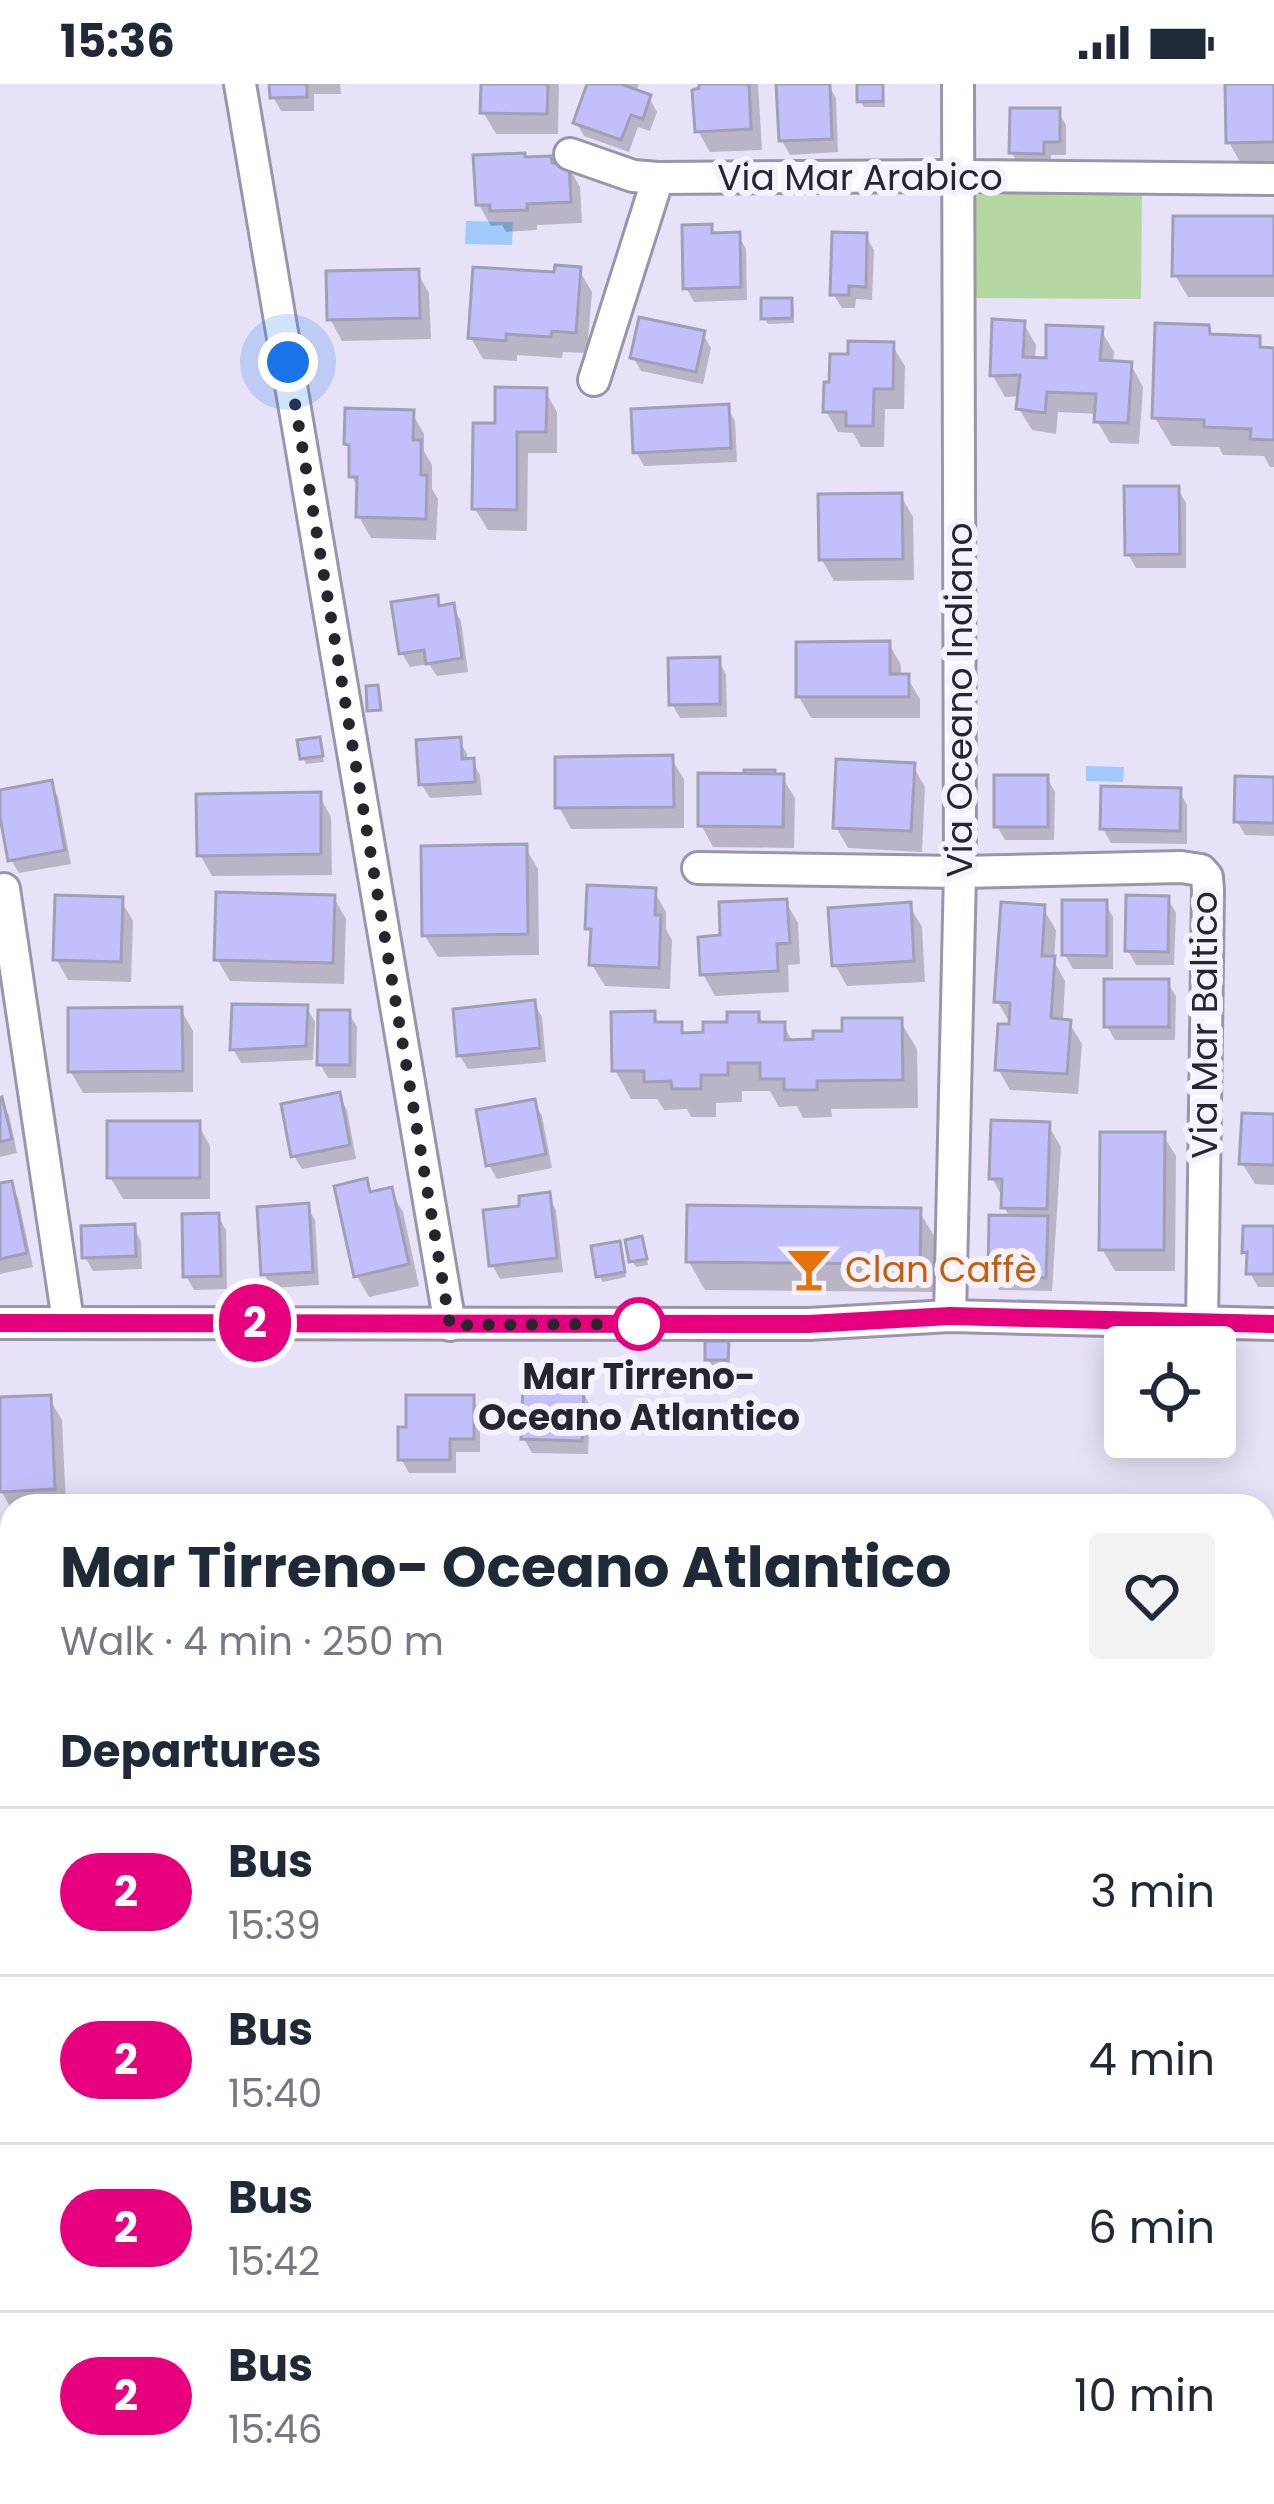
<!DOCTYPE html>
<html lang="en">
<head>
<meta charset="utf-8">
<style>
	body { margin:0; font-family:Poppins,sans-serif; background:#f2f2f3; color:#1f2937; height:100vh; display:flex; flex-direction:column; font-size:45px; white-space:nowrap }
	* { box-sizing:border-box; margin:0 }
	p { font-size:39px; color:#747a83 }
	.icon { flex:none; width:66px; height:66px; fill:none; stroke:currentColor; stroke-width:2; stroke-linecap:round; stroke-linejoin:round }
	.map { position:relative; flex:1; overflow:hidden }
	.side { position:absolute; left:0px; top:1410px; width:1275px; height:1011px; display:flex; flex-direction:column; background:#fff; border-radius:36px 36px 0 0; box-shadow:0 6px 30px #0003 }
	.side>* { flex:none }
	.badge { padding:0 24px; border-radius:39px; font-size:42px; line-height:78px }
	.fabs { position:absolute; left:1104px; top:1242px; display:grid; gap:24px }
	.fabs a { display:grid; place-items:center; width:132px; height:132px; border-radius:12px; background:#fff; box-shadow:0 6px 30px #0003; font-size:60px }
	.you { position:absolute; width:60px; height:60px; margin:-30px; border:9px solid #fff; border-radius:50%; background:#1a73e8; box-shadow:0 0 0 18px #1a73e833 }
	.map>.badge { position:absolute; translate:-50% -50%; box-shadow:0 0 0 6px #fff }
	h2 { padding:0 60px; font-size:45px; line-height:108px }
	.round { display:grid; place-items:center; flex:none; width:126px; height:126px; border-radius:12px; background:#f2f2f3 }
	.head { display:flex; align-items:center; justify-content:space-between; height:204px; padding:0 60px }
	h1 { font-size:57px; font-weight:700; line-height:90px }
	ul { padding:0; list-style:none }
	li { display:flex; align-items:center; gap:36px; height:168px; padding:0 60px; border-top:3px solid #e0e1e3 }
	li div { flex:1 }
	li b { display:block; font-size:45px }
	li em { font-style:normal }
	li .badge { min-width:132px; font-weight:700; text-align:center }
	.status { display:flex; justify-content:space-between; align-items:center; height:84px; padding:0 60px; background:#fff; direction:ltr }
	.status svg { height:33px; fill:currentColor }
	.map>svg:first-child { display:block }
	.green { fill:#b5d7a1 }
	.water { fill:#a1c9fd }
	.shadow { fill:#0003 }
	.building { fill:#c3bffc; stroke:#a09fb4; stroke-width:3 }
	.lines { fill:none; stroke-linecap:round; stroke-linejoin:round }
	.service-casing { stroke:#9b95aa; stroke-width:21 }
	.minor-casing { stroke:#9b95aa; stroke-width:36 }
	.service { stroke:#fff; stroke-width:15 }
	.minor { stroke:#fff; stroke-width:30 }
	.line-casing { stroke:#fff; stroke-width:27 }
	.line { stroke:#e6007e; stroke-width:18 }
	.walk { stroke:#27252d; stroke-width:12; stroke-dasharray:0 21.6 }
	.stop-dot { fill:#fff; stroke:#e6007e; stroke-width:6 }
	.labels { text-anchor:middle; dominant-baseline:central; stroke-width:12; stroke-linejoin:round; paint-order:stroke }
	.street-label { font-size:36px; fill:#27252d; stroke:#f5f1fe }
	.food-label { font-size:36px; fill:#c56008; stroke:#f5f1fe; text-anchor:start }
	.stop-label { font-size:36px; font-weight:bold; fill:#27252d; stroke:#f5f1fe }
</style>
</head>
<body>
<div class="status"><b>15:36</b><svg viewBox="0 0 49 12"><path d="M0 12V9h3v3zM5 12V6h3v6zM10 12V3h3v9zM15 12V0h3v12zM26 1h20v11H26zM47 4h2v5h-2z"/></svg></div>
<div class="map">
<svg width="1274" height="2420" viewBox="0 0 1274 2420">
	<rect width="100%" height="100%" fill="#e8e2f8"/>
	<path class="green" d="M971,109H1142L1141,215L970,214Z"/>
	<g class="water">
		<path d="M466,137L513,138L512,161L465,160Z"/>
		<path d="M1086,682L1124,683L1123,698L1086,697Z"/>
	</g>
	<g class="shadow">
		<path d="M272,0H340L341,10H314V27H281L273,13Z"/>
		<path d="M484,0H559L558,50H496L483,28Z"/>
		<path d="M597,0H639L635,9L649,14L657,28L650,47L638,43L629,68L584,52L576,38Z"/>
		<path d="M702,0H758L762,66L710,68L698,47Z"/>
		<path d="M828,0L836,14L838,68L790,71L782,57Z"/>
		<path d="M881,0L884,6L885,23H864L860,17Z"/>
		<path d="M1228,0H1274V79L1241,80L1229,58Z"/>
		<path d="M1058,27L1066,41V71H1051L1050,83H1020L1012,69Z"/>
		<path d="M550,75L554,82H568L580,103L582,139L537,141V146L506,148L502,141L491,142L479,121L526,76Z"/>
		<path d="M1274,135V213H1188L1175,191Z"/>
		<path d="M710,143L715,152L738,151L746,165L747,216L694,218L686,204Z"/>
		<path d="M866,152L874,166L872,216L856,215L855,224H842L833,210Z"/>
		<path d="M579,186L592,208L587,269L563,268L562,274L517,271V277L483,275L471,254L556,191Z"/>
		<path d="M417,188L429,209L431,255L342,257L330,235Z"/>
		<path d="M790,217L794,223V239L768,240L764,234Z"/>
		<path d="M1024,240L1036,261L1035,276L1049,277L1101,246L1114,268L1113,280L1131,281L1143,303L1139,360L1110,359L1097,337L1098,330L1058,328L1056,350L1032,346L1019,325L1021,312L1005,313L993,292Z"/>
		<path d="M1208,244L1213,253L1258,255L1265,267H1274V383H1270L1264,372L1223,371L1219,363L1172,362L1155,334Z"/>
		<path d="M703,250L711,264L703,300L641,287L633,273Z"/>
		<path d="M892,261L905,282L904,325H885L884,363H861L853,349L838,348L826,327L851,273Z"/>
		<path d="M545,307L557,328V369H528L527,447L488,446L475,425L498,342Z"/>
		<path d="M727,323L735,337L737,378L644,382L636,368Z"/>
		<path d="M412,329L424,350V367L432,381V405L438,415L436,456L371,454L359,433V406L352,392V368L347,360Z"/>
		<path d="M1178,405L1186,419V484H1136L1128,470Z"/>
		<path d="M901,412L913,433L914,496L834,497L822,476Z"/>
		<path d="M436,514L442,524L453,523L461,537L468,588L437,592L429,580L410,583L402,569Z"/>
		<path d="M889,560L901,581V593H907L920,615V634H811L799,613Z"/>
		<path d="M718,576L726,590L727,633L680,634L672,620Z"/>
		<path d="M318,656L324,678L306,680L303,674Z"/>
		<path d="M459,656L467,670L468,677H472L480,691L482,711L430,714L422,701Z"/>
		<path d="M671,674L684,695V744L571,745L559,723Z"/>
		<path d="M913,682L925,703L922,768L848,764L836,743Z"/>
		<path d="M782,693L795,714L794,764L713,763L701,741Z"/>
		<path d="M1047,694L1055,708L1054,756H1005L997,742Z"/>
		<path d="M1274,696V752L1245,751L1237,737Z"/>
		<path d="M50,699L58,713L71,780L19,789L11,776L0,709Z"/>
		<path d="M1179,707L1187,721V760L1111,759L1103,745Z"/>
		<path d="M319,711L331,733L332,791L212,792L200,771Z"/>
		<path d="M525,763L538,785L539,871L438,873L425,852Z"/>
		<path d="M654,807L666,828V845L672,856L670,905L605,902L592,881L593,854L588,844Z"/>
		<path d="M334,814L346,835L344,900L230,897L217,875Z"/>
		<path d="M1168,815L1176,829L1174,881H1136L1128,867Z"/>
		<path d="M121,816L133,837L131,898L68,896L56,875Z"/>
		<path d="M786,818L798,839L800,880L788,881L789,908L715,912L703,890L723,854Z"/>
		<path d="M1105,819L1113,833V885H1073L1065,871Z"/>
		<path d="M909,821L922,843L925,898L847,902L835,881Z"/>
		<path d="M1043,824L1056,846L1054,877L1065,897L1063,938L1069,939L1082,960L1078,1010L1010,1006L998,985L1013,944L997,917Z"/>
		<path d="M1167,898L1176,912L1175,956H1115L1107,942Z"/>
		<path d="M534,919L542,933L546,978L468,985L460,972Z"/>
		<path d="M307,924L315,938L313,976L241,979L233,965Z"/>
		<path d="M181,926L193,947V1008L83,1009L71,988Z"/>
		<path d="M349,929L357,943L356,994H328L320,980Z"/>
		<path d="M653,930L659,941H680L687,952L705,951L758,931L764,941H783L793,958L900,937L917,965L918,1024L831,1025L832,1033L803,1034L797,1022L779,1023L770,1007H742V1018L716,1019V1033H691L687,1025L664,1026L657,1015H631L615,986Z"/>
		<path d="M339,1012L347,1026L356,1075L302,1085L294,1072Z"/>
		<path d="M0,1017L9,1031L17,1069L0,1073Z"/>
		<path d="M534,1018L542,1032L552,1084L497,1095L489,1081Z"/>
		<path d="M1274,1033V1101L1255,1100L1242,1079Z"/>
		<path d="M198,1040L210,1062V1115H123L110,1093Z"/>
		<path d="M1048,1041L1061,1063L1052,1207L999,1206L991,1192L1011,1135L1004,1123V1116L992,1094Z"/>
		<path d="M1163,1051L1176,1072L1175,1187H1115L1102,1165Z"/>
		<path d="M366,1098L373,1110L390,1106L403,1128L419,1202L369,1213L357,1192Z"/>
		<path d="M10,1100L18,1114L33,1183L0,1190V1103Z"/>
		<path d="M548,1112L556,1126L563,1188L500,1195L492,1181L523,1125Z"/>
		<path d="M307,1123L315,1136L319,1201L272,1204L264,1190Z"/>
		<path d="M919,1127L936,1155L935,1208L705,1206L689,1178Z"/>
		<path d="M218,1132L226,1146L227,1205L194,1206L186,1192Z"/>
		<path d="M133,1143L141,1157L142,1185L93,1187L85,1173Z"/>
		<path d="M1274,1145V1203H1258L1250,1189V1176L1245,1168Z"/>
		<path d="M618,1160L626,1193L603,1198L599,1192Z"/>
		<path d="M644,1161L648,1181L636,1183L632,1177Z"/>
		<path d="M727,1260L730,1266V1281H712L708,1275Z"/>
		<path d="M582,1307L590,1321L588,1370L532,1369L524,1355Z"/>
		<path d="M49,1314L62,1336L66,1422H12V1426L1,1407L0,1316Z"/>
		<path d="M472,1314L480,1328V1368H456V1389H409L401,1375Z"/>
		<path d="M32,2409H183V2420H31Z"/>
	</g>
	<g class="building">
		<path d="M269,0H307V13L270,14Z"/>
		<path d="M481,0H548L547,30L480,29Z"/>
		<path d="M587,0H621L651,11L643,35L631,31L621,56L573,39Z"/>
		<path d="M699,0H749L751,45L695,48L692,6L699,4Z"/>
		<path d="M776,0H830L832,55L779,57Z"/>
		<path d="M857,0H883V17L857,18Z"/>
		<path d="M1225,0H1274V58L1226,59Z"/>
		<path d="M1010,24H1060V58H1044V70L1009,69Z"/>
		<path d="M525,69V73L551,72L552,79H569L571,118L527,120V126L490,127V121H476L473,71Z"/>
		<path d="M1173,132H1274V192H1172Z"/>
		<path d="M712,140V149L740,148L741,203L683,205L682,141Z"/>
		<path d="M832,148L867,149L866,203L849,202V211H830Z"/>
		<path d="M555,181L581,183L576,249L552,247L551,253L506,250V257L468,254L473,183L554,188Z"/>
		<path d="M419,185L420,234L327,236L326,187Z"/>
		<path d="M761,214H792V234L761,235Z"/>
		<path d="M639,233L705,247L696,288L630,274Z"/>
		<path d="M992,235L1025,237L1023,273L1046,274V241L1103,243L1100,276L1132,278L1128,339L1094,338L1096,310L1047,308L1045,329L1016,325L1020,291L990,292Z"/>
		<path d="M1155,239L1209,241L1210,250L1260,252V263L1274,264V356L1250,355L1251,345L1204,343V336L1152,334Z"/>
		<path d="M848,257L894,258L893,305H874L873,342H846V328H823L824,298H829L830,270H848Z"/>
		<path d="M495,303L547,304L546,348H517V426L472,425L473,339H495Z"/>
		<path d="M729,320L731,364L633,369L631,325Z"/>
		<path d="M345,324L414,326L413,356H421V391H427L426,435L356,433L357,393H349V361L344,360Z"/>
		<path d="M1124,402H1179L1180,470L1125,471Z"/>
		<path d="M902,409L903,475L819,476L818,410Z"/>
		<path d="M438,511L439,522L454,519L462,574L426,580L424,566L399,570L391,518Z"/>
		<path d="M890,557V590H909V613H796V558Z"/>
		<path d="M720,573V620L669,621L668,574Z"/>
		<path d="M378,601L381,626L367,627L366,602Z"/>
		<path d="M320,653L323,672L300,675L297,656Z"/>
		<path d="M461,653L462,675L474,674L475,698L419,701L416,656Z"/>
		<path d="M673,671L674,723L555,724V673Z"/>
		<path d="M836,675L915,679L911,747L833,744Z"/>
		<path d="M744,686H775L774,704H744Z"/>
		<path d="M698,689L784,690L783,743L698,742Z"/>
		<rect x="994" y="691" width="54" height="52"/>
		<path d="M1235,692L1274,693V739L1234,738Z"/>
		<path d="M52,696L65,766L8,777L0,733V706Z"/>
		<path d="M1101,702L1181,704L1180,747L1100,745Z"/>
		<path d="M321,708V770L197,772L196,710Z"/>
		<path d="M527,760L528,850L422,852L421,762Z"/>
		<path d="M587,801L656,804L655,831H661L659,884L589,881L591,845H585Z"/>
		<path d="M216,808L335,811L333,879L214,876Z"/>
		<path d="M55,811L123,813L121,878L53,876Z"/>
		<path d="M1126,811L1169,812L1168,868L1125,867Z"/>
		<path d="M787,815L790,859L777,860L778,887L700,891L698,853L720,851L719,818Z"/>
		<path d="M1062,816H1107V872L1062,871Z"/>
		<path d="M911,818L914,877L832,882L828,824Z"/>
		<path d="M1001,818L1045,821L1042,872H1055L1051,934L1071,936L1067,990L995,986L998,940H1009L1010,919L994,918Z"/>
		<rect x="1104" y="895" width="65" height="48"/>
		<path d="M535,916L540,964L457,972L453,925Z"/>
		<path d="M232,920L308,921L306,962L230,966Z"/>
		<path d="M182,923L183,987L68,988V924Z"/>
		<path d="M318,926H350V981H317Z"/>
		<path d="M655,927V938H682V949L703,948V938H727V928H759V938H785V956L813,955V947H842V934H902L903,996L817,997V1006H784V995H760V979H728V991H701V1005H672L671,997L644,998V987H612L611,928Z"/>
		<path d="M340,1008L350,1061L291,1073L281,1020Z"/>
		<path d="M2,1013L12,1055L0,1058V1014Z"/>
		<path d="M535,1015L546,1070L486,1082L476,1026Z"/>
		<path d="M1242,1029L1274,1030V1081L1239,1080Z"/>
		<path d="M991,1036L1050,1038L1047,1125L1001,1124L1002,1095H989Z"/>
		<rect x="107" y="1037" width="93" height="57"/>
		<path d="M1100,1048H1165L1164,1166H1099Z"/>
		<path d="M367,1094L370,1108L392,1103L409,1180L354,1193L334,1102Z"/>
		<path d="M12,1097L27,1169L0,1175V1099Z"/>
		<path d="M550,1108L557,1174L489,1182L483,1126L519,1122V1112Z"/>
		<path d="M309,1119L313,1188L261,1191L257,1123Z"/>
		<path d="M687,1121L921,1124L920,1180L686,1178Z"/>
		<path d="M219,1129L221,1192L183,1193L182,1130Z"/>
		<path d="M989,1131L1048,1132L1046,1194L988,1192Z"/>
		<path d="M135,1140L136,1172L82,1174L81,1142Z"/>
		<path d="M1243,1142H1274V1190H1246L1247,1168L1242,1169Z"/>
		<path d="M642,1152L647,1175L629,1178L625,1156Z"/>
		<path d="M620,1157L625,1188L596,1193L591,1162Z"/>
		<path d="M705,1257H729L728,1276H705Z"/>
		<path d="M523,1302L584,1304L582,1357L521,1355Z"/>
		<path d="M51,1311L55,1405L0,1408V1313Z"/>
		<path d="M406,1311H474V1355H450V1376H398V1343H406Z"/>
		<path d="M29,2409H171V2420H28Z"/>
	</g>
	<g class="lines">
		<g class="service-casing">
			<path id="service" d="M451,2409L452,2411"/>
		</g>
		<g class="minor-casing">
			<g id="minor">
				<path d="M240,0L450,1241"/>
				<path d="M570,70L633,92L658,94"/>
				<path d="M594,296L658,94L958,92L1274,95"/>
				<path d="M698,784L960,788L1181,783L1201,786L1207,793L1208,806L1202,1240"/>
				<path d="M4,805L68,1237"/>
				<path d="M950,1232L960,788L958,0"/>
				<path d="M0,1239L809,1240L950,1232L1274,1240"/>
			</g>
		</g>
		<use href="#service" class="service"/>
		<use href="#minor" class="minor"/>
	</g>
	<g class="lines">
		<g class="line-casing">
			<path id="line" d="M0,1239L809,1240L950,1232L1274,1240"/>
		</g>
		<use href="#line" class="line"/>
		<path class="walk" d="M288,278L450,1241L639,1240"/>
	</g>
	<defs>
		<g id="bar-bare" transform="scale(3.6)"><path d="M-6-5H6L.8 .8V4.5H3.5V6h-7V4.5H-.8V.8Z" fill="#e8710a" stroke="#f5f1fe" stroke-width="2.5" paint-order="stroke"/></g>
	</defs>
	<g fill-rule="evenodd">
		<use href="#bar-bare" x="809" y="1185"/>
	</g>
	<circle class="stop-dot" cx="639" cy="1240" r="24"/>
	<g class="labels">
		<g class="street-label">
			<text x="860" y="93">Via Mar Arabico</text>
			<text transform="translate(959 616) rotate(-90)">Via Oceano Indiano</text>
			<text transform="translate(1204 941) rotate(-90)">Via Mar Baltico</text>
		</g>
		<g class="food-label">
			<text x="845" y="1185">Clan Caffè</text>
		</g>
		<g class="stop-label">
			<text x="639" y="1292">Mar Tirreno-<tspan x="639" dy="41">Oceano Atlantico</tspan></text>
		</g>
	</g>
</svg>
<div class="fabs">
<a><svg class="icon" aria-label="locate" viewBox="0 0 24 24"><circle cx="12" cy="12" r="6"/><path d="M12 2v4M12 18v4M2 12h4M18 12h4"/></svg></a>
</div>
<div class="you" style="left:288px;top:278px"></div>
<b class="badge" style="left:255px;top:1239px;background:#e6007e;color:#fff">2</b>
<section class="side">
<div class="head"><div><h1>Mar Tirreno- Oceano Atlantico</h1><p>Walk · 4 min · 250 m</p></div><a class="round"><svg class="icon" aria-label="heart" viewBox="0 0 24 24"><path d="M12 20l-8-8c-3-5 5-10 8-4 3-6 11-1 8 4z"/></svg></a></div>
<h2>Departures</h2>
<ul>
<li><span class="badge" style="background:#e6007e;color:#fff">2</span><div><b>Bus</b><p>15:39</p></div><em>3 min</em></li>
<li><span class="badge" style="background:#e6007e;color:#fff">2</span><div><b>Bus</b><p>15:40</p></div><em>4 min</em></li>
<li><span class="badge" style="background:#e6007e;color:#fff">2</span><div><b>Bus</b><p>15:42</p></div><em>6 min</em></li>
<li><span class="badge" style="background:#e6007e;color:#fff">2</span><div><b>Bus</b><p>15:46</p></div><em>10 min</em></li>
</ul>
</section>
</div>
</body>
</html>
